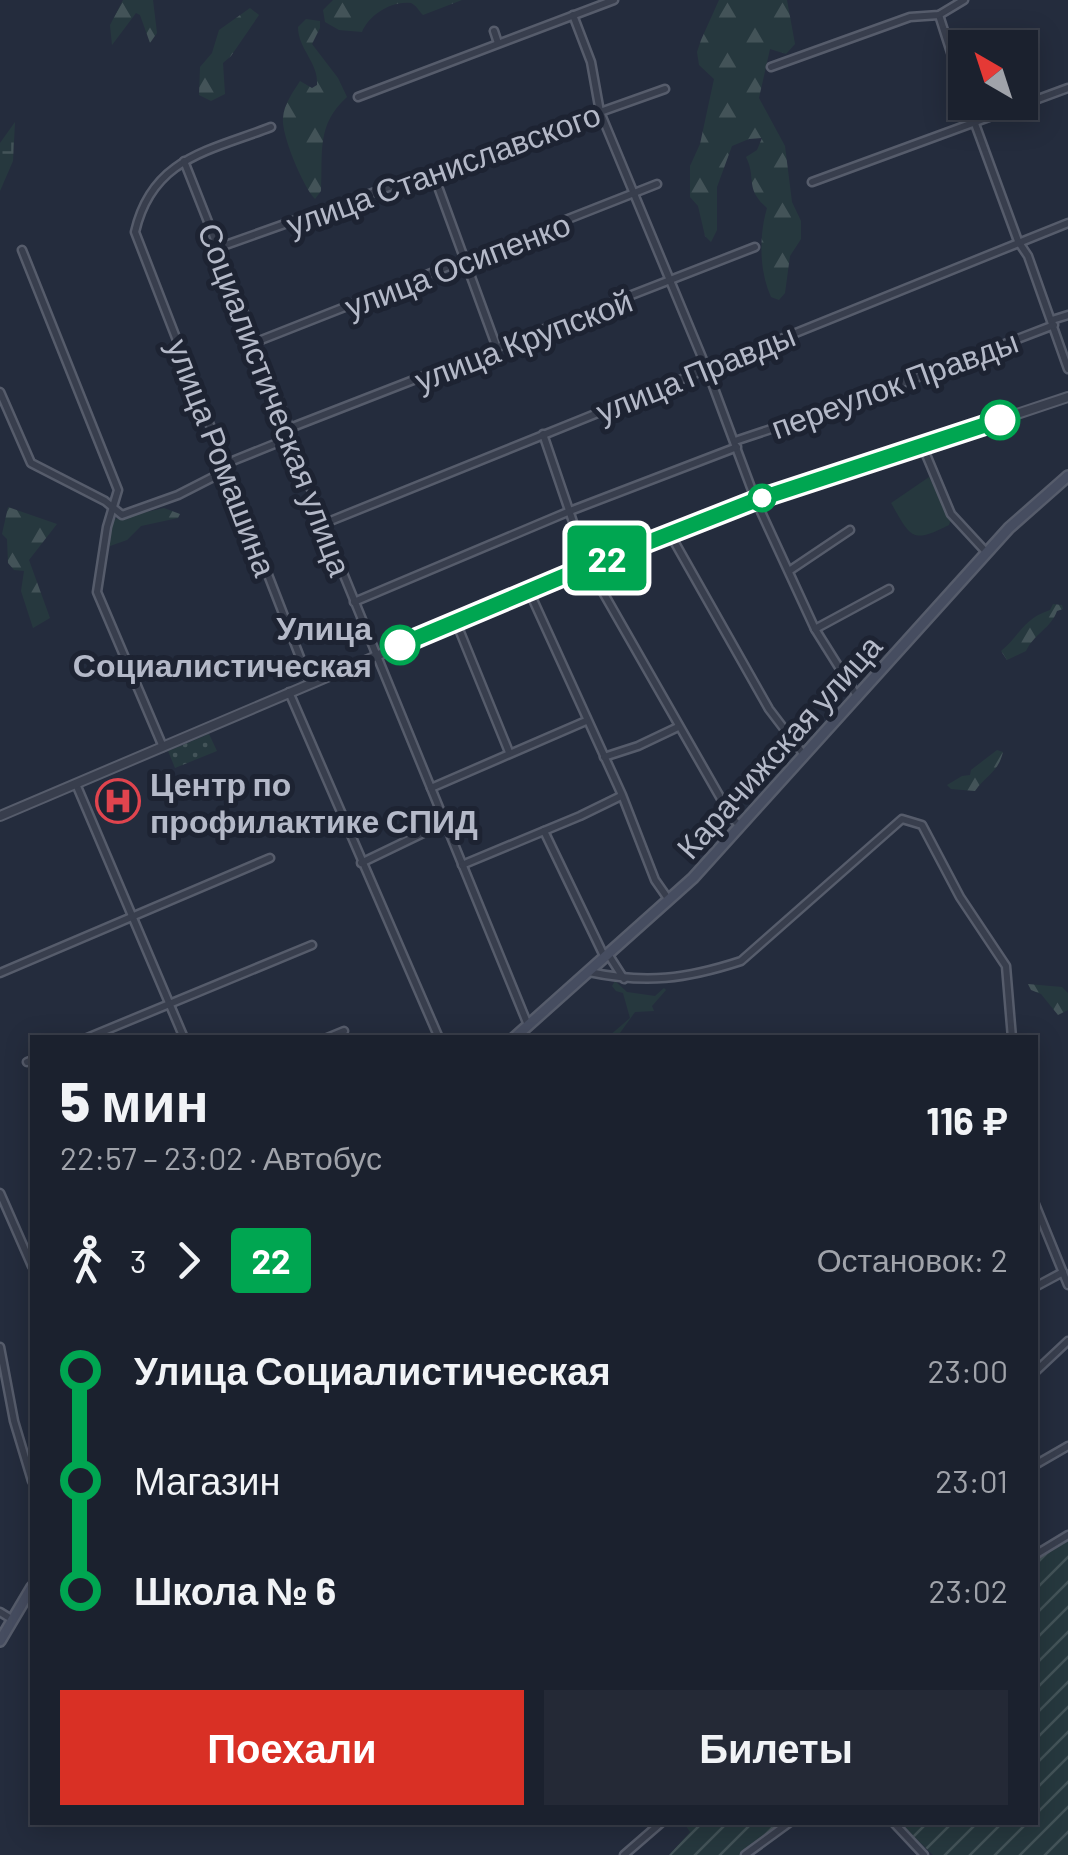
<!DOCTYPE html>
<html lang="ru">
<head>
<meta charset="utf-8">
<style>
	body { margin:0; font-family:Barlow,sans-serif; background:#242936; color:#f1f3f6; height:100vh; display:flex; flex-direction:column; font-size:38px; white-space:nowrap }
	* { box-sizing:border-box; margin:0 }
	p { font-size:32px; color:#a0a3aa }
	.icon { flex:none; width:55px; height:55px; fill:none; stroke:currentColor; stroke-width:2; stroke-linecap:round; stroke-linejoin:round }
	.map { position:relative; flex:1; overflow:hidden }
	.drawer { position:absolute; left:30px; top:1035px; width:1008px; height:790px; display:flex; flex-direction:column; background:#1b212e; border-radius:0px; box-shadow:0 5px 25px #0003,0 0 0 2px #393e4a }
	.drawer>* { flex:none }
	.badge { padding:0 20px; border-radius:8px; font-size:35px; line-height:65px }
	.needle { width:65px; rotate:321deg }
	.tools { position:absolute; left:948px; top:30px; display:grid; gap:20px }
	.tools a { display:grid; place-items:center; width:90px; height:90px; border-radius:0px; background:#1b212e; box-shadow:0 5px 25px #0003,0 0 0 2px #393e4a; font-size:50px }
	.map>.badge { position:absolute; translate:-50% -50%; box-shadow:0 0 0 5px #fff }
	.legs { display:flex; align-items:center; gap:15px; height:110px; padding:0 30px; font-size:32px }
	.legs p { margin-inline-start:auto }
	.head { display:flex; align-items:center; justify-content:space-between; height:170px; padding:0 30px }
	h1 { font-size:55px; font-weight:800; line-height:75px }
	.primary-button { display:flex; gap:20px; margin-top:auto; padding:20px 30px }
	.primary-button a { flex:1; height:115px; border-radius:0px; background:#d93025; color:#fff; font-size:40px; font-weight:800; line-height:115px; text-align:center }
	.primary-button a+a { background:#242936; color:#f1f3f6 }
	ul { padding:0 30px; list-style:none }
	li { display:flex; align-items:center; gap:35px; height:110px; font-size:38px }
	li i { display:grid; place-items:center; width:15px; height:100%; margin:0 12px; background:currentColor }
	li i::after { content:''; width:25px; height:25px; margin:-12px; border:8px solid; border-radius:50%; background:#1b212e }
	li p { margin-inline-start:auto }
	li:first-child i { background:linear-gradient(#0000 50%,currentColor 0) }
	li:last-child i { background:linear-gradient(currentColor 50%,#0000 0) }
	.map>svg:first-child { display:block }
	.grass { fill:url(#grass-dots) }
	.forest { fill:url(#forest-firs) }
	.wetland { fill:url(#wetland-marsh) }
	.garden { fill:url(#garden-furrows) }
	.pitch { fill:#26383e }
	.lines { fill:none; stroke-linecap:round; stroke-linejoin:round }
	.minor-casing { stroke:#565c6b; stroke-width:11 }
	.tertiary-casing { stroke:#565c6b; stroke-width:12 }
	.secondary-casing { stroke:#565c6b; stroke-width:14 }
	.minor { stroke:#383e4d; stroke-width:6 }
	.tertiary { stroke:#383e4d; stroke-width:8 }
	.secondary { stroke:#464d60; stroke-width:9 }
	.line-1-casing { stroke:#fff; stroke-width:22 }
	.line-1 { stroke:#00a651; stroke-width:15 }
	.stop-1-dot { fill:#fff; stroke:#00a651; stroke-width:5 }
	.labels { text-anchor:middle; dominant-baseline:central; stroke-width:10; stroke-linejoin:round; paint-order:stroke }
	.street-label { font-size:32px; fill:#b4b9c8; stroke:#1d2332 }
	.stop-label { font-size:32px; font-weight:bold; fill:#b4b9c8; stroke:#1d2332; text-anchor:end }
	.poi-label { font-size:32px; font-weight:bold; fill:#b4b9c8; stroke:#1d2332; text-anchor:start }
</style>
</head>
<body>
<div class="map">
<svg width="1068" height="1855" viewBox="0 0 1068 1855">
	<defs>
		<pattern id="grass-dots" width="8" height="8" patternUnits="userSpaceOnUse" patternTransform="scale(2.5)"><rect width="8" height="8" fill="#26383e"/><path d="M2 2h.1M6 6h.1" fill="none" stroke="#435358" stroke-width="1.8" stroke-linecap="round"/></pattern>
		<pattern id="forest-firs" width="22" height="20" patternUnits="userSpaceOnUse" patternTransform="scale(2.5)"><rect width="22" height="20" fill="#26383e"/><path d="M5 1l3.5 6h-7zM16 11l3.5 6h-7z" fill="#435358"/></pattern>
		<pattern id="wetland-marsh" width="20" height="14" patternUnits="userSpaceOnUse" patternTransform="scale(2.5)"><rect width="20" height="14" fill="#26383e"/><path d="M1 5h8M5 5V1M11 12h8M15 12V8" fill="none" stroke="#435358"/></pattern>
		<pattern id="garden-furrows" width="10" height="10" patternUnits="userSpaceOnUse" patternTransform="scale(2.5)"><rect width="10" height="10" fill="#26383e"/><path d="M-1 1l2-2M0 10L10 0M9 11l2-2" fill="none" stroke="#435358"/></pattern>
	</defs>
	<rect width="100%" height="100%" fill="#242c3d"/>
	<path class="grass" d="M209,734L217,751L175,768L168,751Z"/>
	<g class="forest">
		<path d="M123,0H153L157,33L150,43L140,15L136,13L112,45L110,25Z"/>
		<path d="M333,0H462L423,15C419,11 416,5 411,3C391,0 368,16 362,32L339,30L325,22L323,10Z"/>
		<path d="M719,0H787L795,44L786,54L770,49L759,98L785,146L792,202L801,221V239L790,256L785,293L779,300L771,297C759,271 759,235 767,208C744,188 757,179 746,157L757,150L762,138L749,139L732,146L717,187V230L711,242L705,236L698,206L690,197V166L700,144L714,79L699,65L697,52L701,40Z"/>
		<path d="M250,8L259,15L231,56L223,63L225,94L211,101L199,95L200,67L212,53L219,30Z"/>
		<path d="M306,19L320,21V28L312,44L338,78L347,97C316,125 323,152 321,191L315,199C303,187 281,134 283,118C284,104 293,92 300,81L312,88L317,85C319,63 298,49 298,27Z"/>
		<path d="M8,507L57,524L29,560L50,618L33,628L21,591L24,571L14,570L8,563L7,539L2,534Z"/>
		<path d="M164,508L180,514L178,518L141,526L127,540L110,546L108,534L115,519Z"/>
		<path d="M1053,604L1062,605L1063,609L1057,611C1051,628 1034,634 1026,651L1007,660L1001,651C1021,634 1023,619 1050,610Z"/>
		<path d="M997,750L1003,752C998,773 986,775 975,791L951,789L947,785L962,776L970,775L971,770Z"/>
		<path d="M615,981L627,992L655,996L664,988L666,990L652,1006L654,1011L635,1012L617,1037H608L630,1018L623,993L616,991L612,986Z"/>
		<path d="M1028,984L1062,987L1068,993V1010L1058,1015L1041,994L1031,990Z"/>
	</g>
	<path class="wetland" d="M15,122L13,161L0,191V143Z"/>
	<g class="garden">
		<path d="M1068,1541V1855H933L900,1823L1035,1822V1561Z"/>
		<path d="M684,1823H783L739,1855H669L690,1832Z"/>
	</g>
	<path class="pitch" d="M929,477L951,520L949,525C912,544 911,538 891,503Z"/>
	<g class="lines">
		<g class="minor-casing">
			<g id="minor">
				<path d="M573,15L591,62L600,112L706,367L756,501L815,629L857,696"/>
				<path d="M939,15L965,96"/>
				<path d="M494,31L498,43"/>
				<path d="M771,67L910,17L939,15L964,0"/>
				<path d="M358,97L614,0"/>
				<path d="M967,102L1018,241L1028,256L1068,369"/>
				<path d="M271,127C209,151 152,158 135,232L310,683"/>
				<path d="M184,161L290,429L323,524L528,1025"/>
				<path d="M433,173L497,348"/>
				<path d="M812,182L1068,88"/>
				<path d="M220,247L665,89"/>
				<path d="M22,250L118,490L107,527L97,592L163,747"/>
				<path d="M1052,320L1068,315"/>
				<path d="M256,342L657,184"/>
				<path d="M0,392L31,463L105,501L122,515L178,495L227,470"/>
				<path d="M290,428L755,247"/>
				<path d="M543,434L588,566L732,818L740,826"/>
				<path d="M735,441L858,400L1054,325"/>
				<path d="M922,445L951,514L987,553"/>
				<path d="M225,464L292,437"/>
				<path d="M323,524L1068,223"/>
				<path d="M670,534L769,709L804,755"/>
				<path d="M789,571L850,530"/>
				<path d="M529,591L622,795L655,880L669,900"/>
				<path d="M354,602L570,511L737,447"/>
				<path d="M456,622L509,752"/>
				<path d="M815,629L889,589"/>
				<path d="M289,692L439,1038"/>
				<path d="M604,757L638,746L678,727"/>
				<path d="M76,784L184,1038"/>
				<path d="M431,788L586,721"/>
				<path d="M544,831L605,958"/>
				<path d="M361,863L444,823"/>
				<path d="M462,865L580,816L621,796"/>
				<path d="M608,954L624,979"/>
				<path d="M589,972C646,984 686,979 741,961L902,819L922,825L960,897L1006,966L1012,1038"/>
				<path d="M0,973L270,858"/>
				<path d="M87,1038L312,945"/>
				<path d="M327,1038L344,1031"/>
				<path d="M27,1062L32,1060"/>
				<path d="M0,1193L32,1266"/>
				<path d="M1035,1204L1068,1285"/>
				<path d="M1035,1287L1063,1272"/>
				<path d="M0,1347L14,1421L32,1481"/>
				<path d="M1035,1372L1068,1341"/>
				<path d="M1035,1465L1068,1446"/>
				<path d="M1035,1555L1068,1535"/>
				<path d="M0,1612L13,1620"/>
				<path d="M893,1822L924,1855"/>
				<path d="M624,1855L662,1822"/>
				<path d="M745,1855L790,1822"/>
			</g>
		</g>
		<g class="tertiary-casing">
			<path id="tertiary" d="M0,816L588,566L756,501L1068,397"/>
		</g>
		<g class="secondary-casing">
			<g id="secondary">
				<path d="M514,1038L693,878L1009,528L1068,476"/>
				<path d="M0,1641L32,1587"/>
			</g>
		</g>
		<use href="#minor" class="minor"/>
		<use href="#tertiary" class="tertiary"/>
		<use href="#secondary" class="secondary"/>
	</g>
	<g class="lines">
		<g class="line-1-casing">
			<path id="line-1" d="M400,645L588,566L756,500L1000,420"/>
		</g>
		<use href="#line-1" class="line-1"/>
	</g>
	<defs>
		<g id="hospital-ring" transform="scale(2.25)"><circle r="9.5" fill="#1d2332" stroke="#e0444e" stroke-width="1.5"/><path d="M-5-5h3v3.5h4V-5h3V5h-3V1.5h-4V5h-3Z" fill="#e0444e"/></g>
	</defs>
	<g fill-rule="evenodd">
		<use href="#hospital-ring" x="118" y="801"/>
	</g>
	<g class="stop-1-dot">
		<circle cx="1000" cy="420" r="18"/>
		<circle cx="762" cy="498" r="12"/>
		<circle cx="400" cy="645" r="18"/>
	</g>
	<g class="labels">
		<g class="street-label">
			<text transform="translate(443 168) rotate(-20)">улица Станиславского</text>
			<text transform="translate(457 264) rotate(-21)">улица Осипенко</text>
			<text transform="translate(523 339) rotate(-21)">улица Крупской</text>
			<text transform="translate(695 372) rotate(-22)">улица Правды</text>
			<text transform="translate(894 383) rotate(-20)">переулок Правды</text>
			<text transform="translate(276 399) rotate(69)">Социалистическая улица</text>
			<text transform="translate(223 457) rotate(69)">улица Ромашина</text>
			<text transform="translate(778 746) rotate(-48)">Карачижская улица</text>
		</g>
		<g class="stop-label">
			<text x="372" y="627">Улица<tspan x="372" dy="37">Социалистическая</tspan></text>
		</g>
		<g class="poi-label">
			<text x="150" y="783">Центр по<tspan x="150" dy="37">профилактике СПИД</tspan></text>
		</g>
	</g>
</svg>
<div class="tools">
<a><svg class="needle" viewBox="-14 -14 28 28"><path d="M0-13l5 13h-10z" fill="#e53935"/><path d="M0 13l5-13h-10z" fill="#a0a3aa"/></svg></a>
</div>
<b class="badge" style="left:607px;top:558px;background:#00a651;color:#fff">22</b>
<section class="drawer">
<div class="head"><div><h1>5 мин</h1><p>22:57 – 23:02 · Автобус</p></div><b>116 ₽</b></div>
<div class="legs"><svg class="icon" aria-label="walk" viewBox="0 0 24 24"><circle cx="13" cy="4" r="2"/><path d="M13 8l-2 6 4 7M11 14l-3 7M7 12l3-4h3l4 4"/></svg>3<svg class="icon" aria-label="forward" viewBox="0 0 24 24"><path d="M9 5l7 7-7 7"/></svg><b class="badge" style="background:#00a651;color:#fff">22</b><p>Остановок: 2</p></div>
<ul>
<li><i style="color:#00a651"></i><b>Улица Социалистическая</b><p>23:00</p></li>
<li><i style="color:#00a651"></i><span>Магазин</span><p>23:01</p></li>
<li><i style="color:#00a651"></i><b>Школа № 6</b><p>23:02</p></li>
</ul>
<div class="primary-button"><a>Поехали</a><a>Билеты</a></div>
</section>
</div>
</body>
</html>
